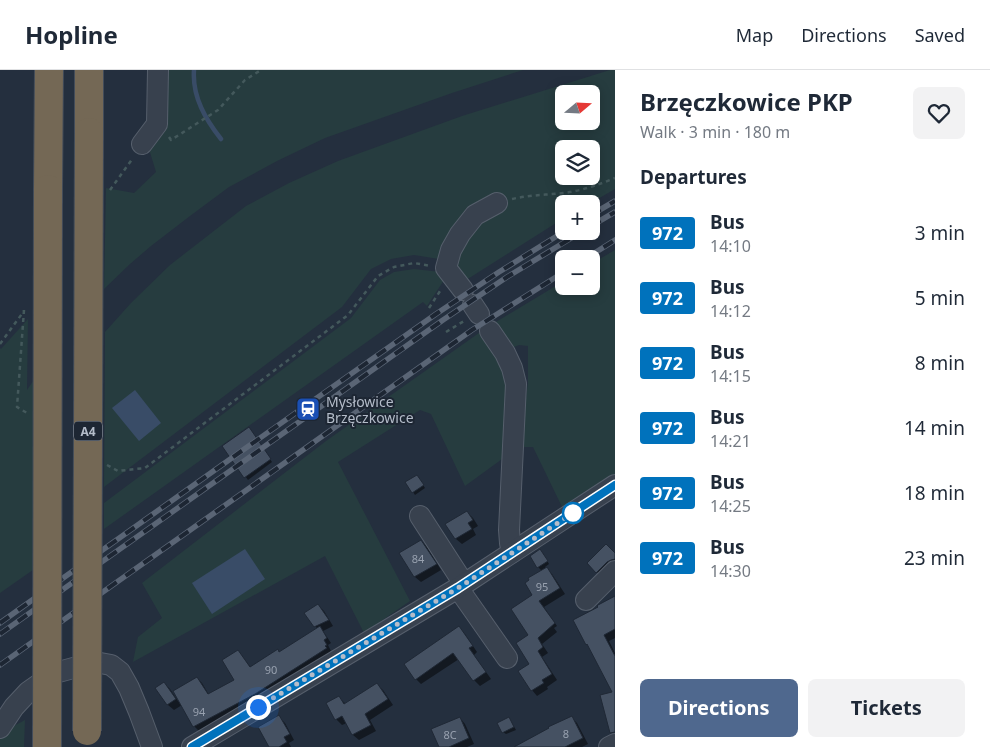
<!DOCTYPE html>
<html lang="en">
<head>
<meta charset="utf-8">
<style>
	body { margin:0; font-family:"Noto Sans",sans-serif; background:#f2f2f3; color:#1f2937; height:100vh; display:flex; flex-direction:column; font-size:19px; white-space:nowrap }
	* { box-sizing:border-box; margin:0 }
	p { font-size:16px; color:#747a83 }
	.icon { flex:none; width:28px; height:28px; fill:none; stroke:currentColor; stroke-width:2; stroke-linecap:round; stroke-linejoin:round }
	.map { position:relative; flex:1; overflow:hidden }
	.drawer { display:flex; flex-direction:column; background:#fff; width:375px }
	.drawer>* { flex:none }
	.badge { padding:0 10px; border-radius:4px; font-size:18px; line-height:32px }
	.needle { width:32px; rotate:71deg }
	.fabs { position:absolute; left:555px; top:15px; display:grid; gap:10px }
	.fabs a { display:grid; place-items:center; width:45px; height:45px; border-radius:8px; background:#fff; box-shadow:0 2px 12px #0003; font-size:25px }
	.you { position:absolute; width:25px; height:25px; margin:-12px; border:4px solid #fff; border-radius:50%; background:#1a73e8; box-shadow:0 0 0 8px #1a73e833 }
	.map>.badge { position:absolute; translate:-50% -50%; box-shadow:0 0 0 2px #fff }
	h2 { padding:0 25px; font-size:19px; line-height:45px }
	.round { display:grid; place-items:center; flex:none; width:52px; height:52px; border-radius:8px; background:#f2f2f3 }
	.headline { display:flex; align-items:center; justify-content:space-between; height:85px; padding:0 25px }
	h1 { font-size:24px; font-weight:700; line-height:38px }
	.cta { display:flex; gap:10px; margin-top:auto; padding:10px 25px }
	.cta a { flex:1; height:58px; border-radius:8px; background:#4f688e; color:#fff; font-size:20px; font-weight:700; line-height:58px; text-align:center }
	.cta a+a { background:#f2f2f3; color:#1f2937 }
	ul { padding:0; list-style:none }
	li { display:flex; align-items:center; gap:15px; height:65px; padding:0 25px }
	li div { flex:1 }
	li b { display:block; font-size:19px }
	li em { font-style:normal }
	li .badge { min-width:55px; font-weight:700; text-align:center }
	header { display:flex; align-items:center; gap:30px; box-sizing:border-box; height:70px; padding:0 25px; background:#fff; border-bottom:1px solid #e0e1e3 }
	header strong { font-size:24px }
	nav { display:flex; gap:28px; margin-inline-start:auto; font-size:18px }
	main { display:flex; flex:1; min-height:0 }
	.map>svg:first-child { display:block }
	.green { fill:#263c3f; fill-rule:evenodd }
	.water { fill:#394c67 }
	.shadow { fill:#0007 }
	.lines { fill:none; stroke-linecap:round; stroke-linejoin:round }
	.stream { stroke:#394c67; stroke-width:4.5 }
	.building { fill:#455162; stroke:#1f2835 }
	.minor-casing { stroke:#565f6c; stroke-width:22 }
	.highway-casing { stroke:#434c59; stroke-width:30 }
	.path { stroke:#44595c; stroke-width:2.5; stroke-dasharray:4 4; stroke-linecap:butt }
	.minor { stroke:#38414e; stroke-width:20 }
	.highway { stroke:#746855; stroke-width:28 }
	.rail-casing { stroke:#5a6575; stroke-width:5.5 }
	.rail { stroke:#1d2633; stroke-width:4; stroke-dasharray:11; stroke-linecap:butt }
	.highway-bridge-casing { stroke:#434c59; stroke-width:30; stroke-linecap:butt }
	.highway-bridge { stroke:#746855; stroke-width:28 }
	.line-casing { stroke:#fff; stroke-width:11 }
	.line { stroke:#0072bc; stroke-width:8 }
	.walk { stroke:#b4bcc9; stroke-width:5; stroke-dasharray:0 9 }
	.stop-dot { fill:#fff; stroke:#0072bc; stroke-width:2.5 }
	.labels { text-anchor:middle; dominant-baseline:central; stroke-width:4; stroke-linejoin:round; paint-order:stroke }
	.number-label { font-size:11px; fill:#98a1af }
	.shield { fill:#1d2633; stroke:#878f9c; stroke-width:1 }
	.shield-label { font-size:12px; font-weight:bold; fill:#b4bcc9 }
	.poi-label { font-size:14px; fill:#b4bcc9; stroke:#1d2633; text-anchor:start }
</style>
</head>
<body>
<header>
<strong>Hopline</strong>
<nav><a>Map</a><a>Directions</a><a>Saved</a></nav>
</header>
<main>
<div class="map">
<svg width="615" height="677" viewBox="0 0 615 677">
	<rect width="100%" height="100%" fill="#242f3e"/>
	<g class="green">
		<path d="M168,0H523L452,23L325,68L277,91L229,117L190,146L151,176L130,194L104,219L106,118L134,123L156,102L149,79L163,61L168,41Z"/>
		<path d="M610,0H615V119L589,134H564V148L463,212L439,189L414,185L391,189L371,199L342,237L104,417L105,262L131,233L170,195L246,136L289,113L338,91L462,46ZM564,24H591V51H564ZM564,79H591V106H564Z"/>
		<path d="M615,180V411L565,443L533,377H523L519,379L528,313V276L519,275L507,280L510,299L509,384L465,416L431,344L420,340L338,392L410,531L364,563L325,486L133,592L138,567L162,548L142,513L326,371L486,258L564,211V216H591V194Z"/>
		<path d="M414,199L441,202L446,207L427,236L423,232L104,459V433L351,248L380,210L394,202Z"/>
		<path d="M28,249L27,320L40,301V495L0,523V278L1,279Z"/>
		<path d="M25,650L24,677H0V660L8,659Z"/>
	</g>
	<g class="water">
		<path d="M135,320L161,353L139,371L112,338Z"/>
		<path d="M245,479L265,509L212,544L192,513Z"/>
	</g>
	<g class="shadow">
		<path d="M251,362L272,392L248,410L224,377Z"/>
		<path d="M419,409L425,418L415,425L413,422Z"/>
		<path d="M467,442L473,448L478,456L473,459L476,465L462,474L456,469L447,455Z"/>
		<path d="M421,471L427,477L441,500L421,512L415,507L401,484Z"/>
		<path d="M543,483L549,494L545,497L552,504L565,524L544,537L557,556L554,558L557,562L542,574L548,583L542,587L557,610L547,617L548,619L537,626L532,620L530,565L534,526L542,501L538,497Z"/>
		<path d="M615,484V497L603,508L588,493Z"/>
		<path d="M615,527V568L609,571L615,583V656L614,622L575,551Z"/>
		<path d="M318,535L324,541L333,556L323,561L331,573L328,575L331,581H330L331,584L199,661L194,656L182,635L174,640L168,635L157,618L164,613L170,619L178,631L197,608L202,613L209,625L236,610L238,581L243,587L251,598L280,583L318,559L315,556Z"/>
		<path d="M459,558L465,564L477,582L474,585L491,609L480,616L474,610L459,589L421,614L416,609Z"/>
		<path d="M377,615L383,620L393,635L370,650L376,661L359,670L353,665L347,653L342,655L336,649L328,634L339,628L346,634Z"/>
		<path d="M279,647L285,653L294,670L289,673L291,677H271Z"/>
		<path d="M571,647L577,653L588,674L582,677H523Z"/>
		<path d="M460,648L465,654L474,674L467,677H441Z"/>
		<path d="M509,648L516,660L506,664L503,662Z"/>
	</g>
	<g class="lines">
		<path class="stream" d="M194,0C192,27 206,50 221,69"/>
	</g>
	<g class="building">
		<path d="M249,357L271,389L244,408L222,376Z"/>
		<path d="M417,405L424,415L412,423L405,412Z"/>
		<path d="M467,441L473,450L468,453L472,459L455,469L445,454Z"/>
		<path d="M421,470L437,494L414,507L399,483Z"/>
		<path d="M606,474L615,483V489L611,490L607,492L596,503L587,493Z"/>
		<path d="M540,479L548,491L537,498L530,486Z"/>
		<path d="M547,497L560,518L539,531L555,553L538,568L543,577L538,581L552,604L542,610L544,613L531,621L518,601L529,594L516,573L528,565L511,539L532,525L525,513L529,510L528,508Z"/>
		<path d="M615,526V559L604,565L615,586V662L610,663L600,625L612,622L587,574L586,575L573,550L598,537L597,536L598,535Z"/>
		<path d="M318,534L329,550L314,557L304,543Z"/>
		<path d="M320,556L327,568L324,570L327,575L325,576L327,578L255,624L193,657L173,621L197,607L208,624L234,610L222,590L238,580L250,597L278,579L279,582Z"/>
		<path d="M459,556L473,576L469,578L486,602L473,611L453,583L415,610L404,594Z"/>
		<path d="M164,612L176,629L167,635L155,618Z"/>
		<path d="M377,613L388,629L365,644L371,655L352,665L342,646L335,650L326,633L339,626L344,634Z"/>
		<path d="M279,645L290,664L284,667L287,672L279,677H269L258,657Z"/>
		<path d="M572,646L583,668L565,677H514L549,658L548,657Z"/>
		<path d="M460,647L469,668L449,677H439L431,659Z"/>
		<path d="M509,647L514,657L502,663L497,653Z"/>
	</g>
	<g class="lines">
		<g class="minor-casing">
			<g id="minor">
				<path d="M142,74L157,54L158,0"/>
				<path d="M463,220L446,198L451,180L460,164L475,145L497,133"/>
				<path d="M473,235L479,244"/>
				<path d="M490,261L505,283L512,298L516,314L509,460L510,473L512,482"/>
				<path d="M420,446L464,514"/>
				<path d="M458,518L507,588"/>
				<path d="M586,530L615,501"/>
				<path d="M0,658L14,637L28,622L55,603L95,592L111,595L120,602L129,618L139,642L152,677"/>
				<path d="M192,677L458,518L615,415"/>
				<path d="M609,677L615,674"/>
			</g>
		</g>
		<g class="highway-casing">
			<g id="highway">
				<path d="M89,62V0"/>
				<path d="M48,119L49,0"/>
			</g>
		</g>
		<g class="path">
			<path d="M169,67L171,70L218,40L245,10L261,0"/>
			<path d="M110,120L133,88"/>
			<path d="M512,129C529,125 546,125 563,123C581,121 598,115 615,108"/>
			<path d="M429,238L442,218"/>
			<path d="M24,240L17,337L27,343"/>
			<path d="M446,262L464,251"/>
			<path d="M0,274L24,241"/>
			<path d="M107,395L118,401L145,398L348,245L378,206L394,197L414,193L431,196"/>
		</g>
		<use href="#minor" class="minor"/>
		<use href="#highway" class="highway"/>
		<g class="rail-casing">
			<g id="rail">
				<path d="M591,145L615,131"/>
				<path d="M591,156L615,142"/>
				<path d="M585,189L615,170"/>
				<path d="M0,553L243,380L436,244L499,202L565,161"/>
				<path d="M0,564L443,250L507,207L583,161"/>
				<path d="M0,595L472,260L564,202"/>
			</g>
		</g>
		<use href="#rail" class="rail"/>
		<g class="highway-bridge-casing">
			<g id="highway-bridge">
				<path d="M87,661L89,62"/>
				<path d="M47,677L48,119"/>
			</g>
		</g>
		<use href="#highway-bridge" class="highway-bridge"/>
	</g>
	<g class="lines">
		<g class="line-casing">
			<path id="line" d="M192,677L458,518L615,415"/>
		</g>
		<use href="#line" class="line"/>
		<path class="walk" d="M258,637L458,518L573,443"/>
	</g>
	<defs>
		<g id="station-square" transform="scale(1.25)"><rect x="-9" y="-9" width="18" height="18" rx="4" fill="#1a4fb4" stroke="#1d2633"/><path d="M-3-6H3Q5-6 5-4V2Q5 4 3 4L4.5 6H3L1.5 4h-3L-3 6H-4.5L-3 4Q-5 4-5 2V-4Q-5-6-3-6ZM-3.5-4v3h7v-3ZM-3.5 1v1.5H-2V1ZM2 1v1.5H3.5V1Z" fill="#fff"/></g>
	</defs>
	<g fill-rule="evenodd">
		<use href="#station-square" x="308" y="339"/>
	</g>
	<circle class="stop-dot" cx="573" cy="443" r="10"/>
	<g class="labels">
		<g class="number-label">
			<text x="418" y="488">84</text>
			<text x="542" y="516">95</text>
			<text x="271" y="599">90</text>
			<text x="199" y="641">94</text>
			<text x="566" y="663">8</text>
			<text x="450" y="664">8C</text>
		</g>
		<rect class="shield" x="74" y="351.5" width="28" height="19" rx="4"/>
		<g class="shield-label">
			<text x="88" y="361">A4</text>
		</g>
		<g class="poi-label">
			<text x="326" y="331">Mysłowice<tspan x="326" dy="16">Brzęczkowice</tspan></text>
		</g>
	</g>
</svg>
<div class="fabs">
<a><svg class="needle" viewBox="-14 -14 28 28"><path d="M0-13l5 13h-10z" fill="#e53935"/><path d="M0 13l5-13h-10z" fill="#747a83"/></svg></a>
<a><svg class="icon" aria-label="layers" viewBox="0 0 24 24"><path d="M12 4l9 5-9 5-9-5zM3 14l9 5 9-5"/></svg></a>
<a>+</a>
<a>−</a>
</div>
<div class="you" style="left:258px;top:637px"></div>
</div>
<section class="drawer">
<div class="headline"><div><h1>Brzęczkowice PKP</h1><p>Walk · 3 min · 180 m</p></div><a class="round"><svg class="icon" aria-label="heart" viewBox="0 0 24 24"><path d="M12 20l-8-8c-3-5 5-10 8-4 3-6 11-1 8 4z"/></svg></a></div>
<h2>Departures</h2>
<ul>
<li><span class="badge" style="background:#0072bc;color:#fff">972</span><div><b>Bus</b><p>14:10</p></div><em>3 min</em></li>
<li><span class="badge" style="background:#0072bc;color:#fff">972</span><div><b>Bus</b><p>14:12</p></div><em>5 min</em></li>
<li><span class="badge" style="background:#0072bc;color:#fff">972</span><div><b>Bus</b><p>14:15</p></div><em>8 min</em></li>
<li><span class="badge" style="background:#0072bc;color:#fff">972</span><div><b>Bus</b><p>14:21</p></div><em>14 min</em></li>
<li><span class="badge" style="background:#0072bc;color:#fff">972</span><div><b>Bus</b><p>14:25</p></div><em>18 min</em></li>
<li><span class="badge" style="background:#0072bc;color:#fff">972</span><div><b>Bus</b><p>14:30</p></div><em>23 min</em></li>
</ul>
<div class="cta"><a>Directions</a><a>Tickets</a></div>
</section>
</main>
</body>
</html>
